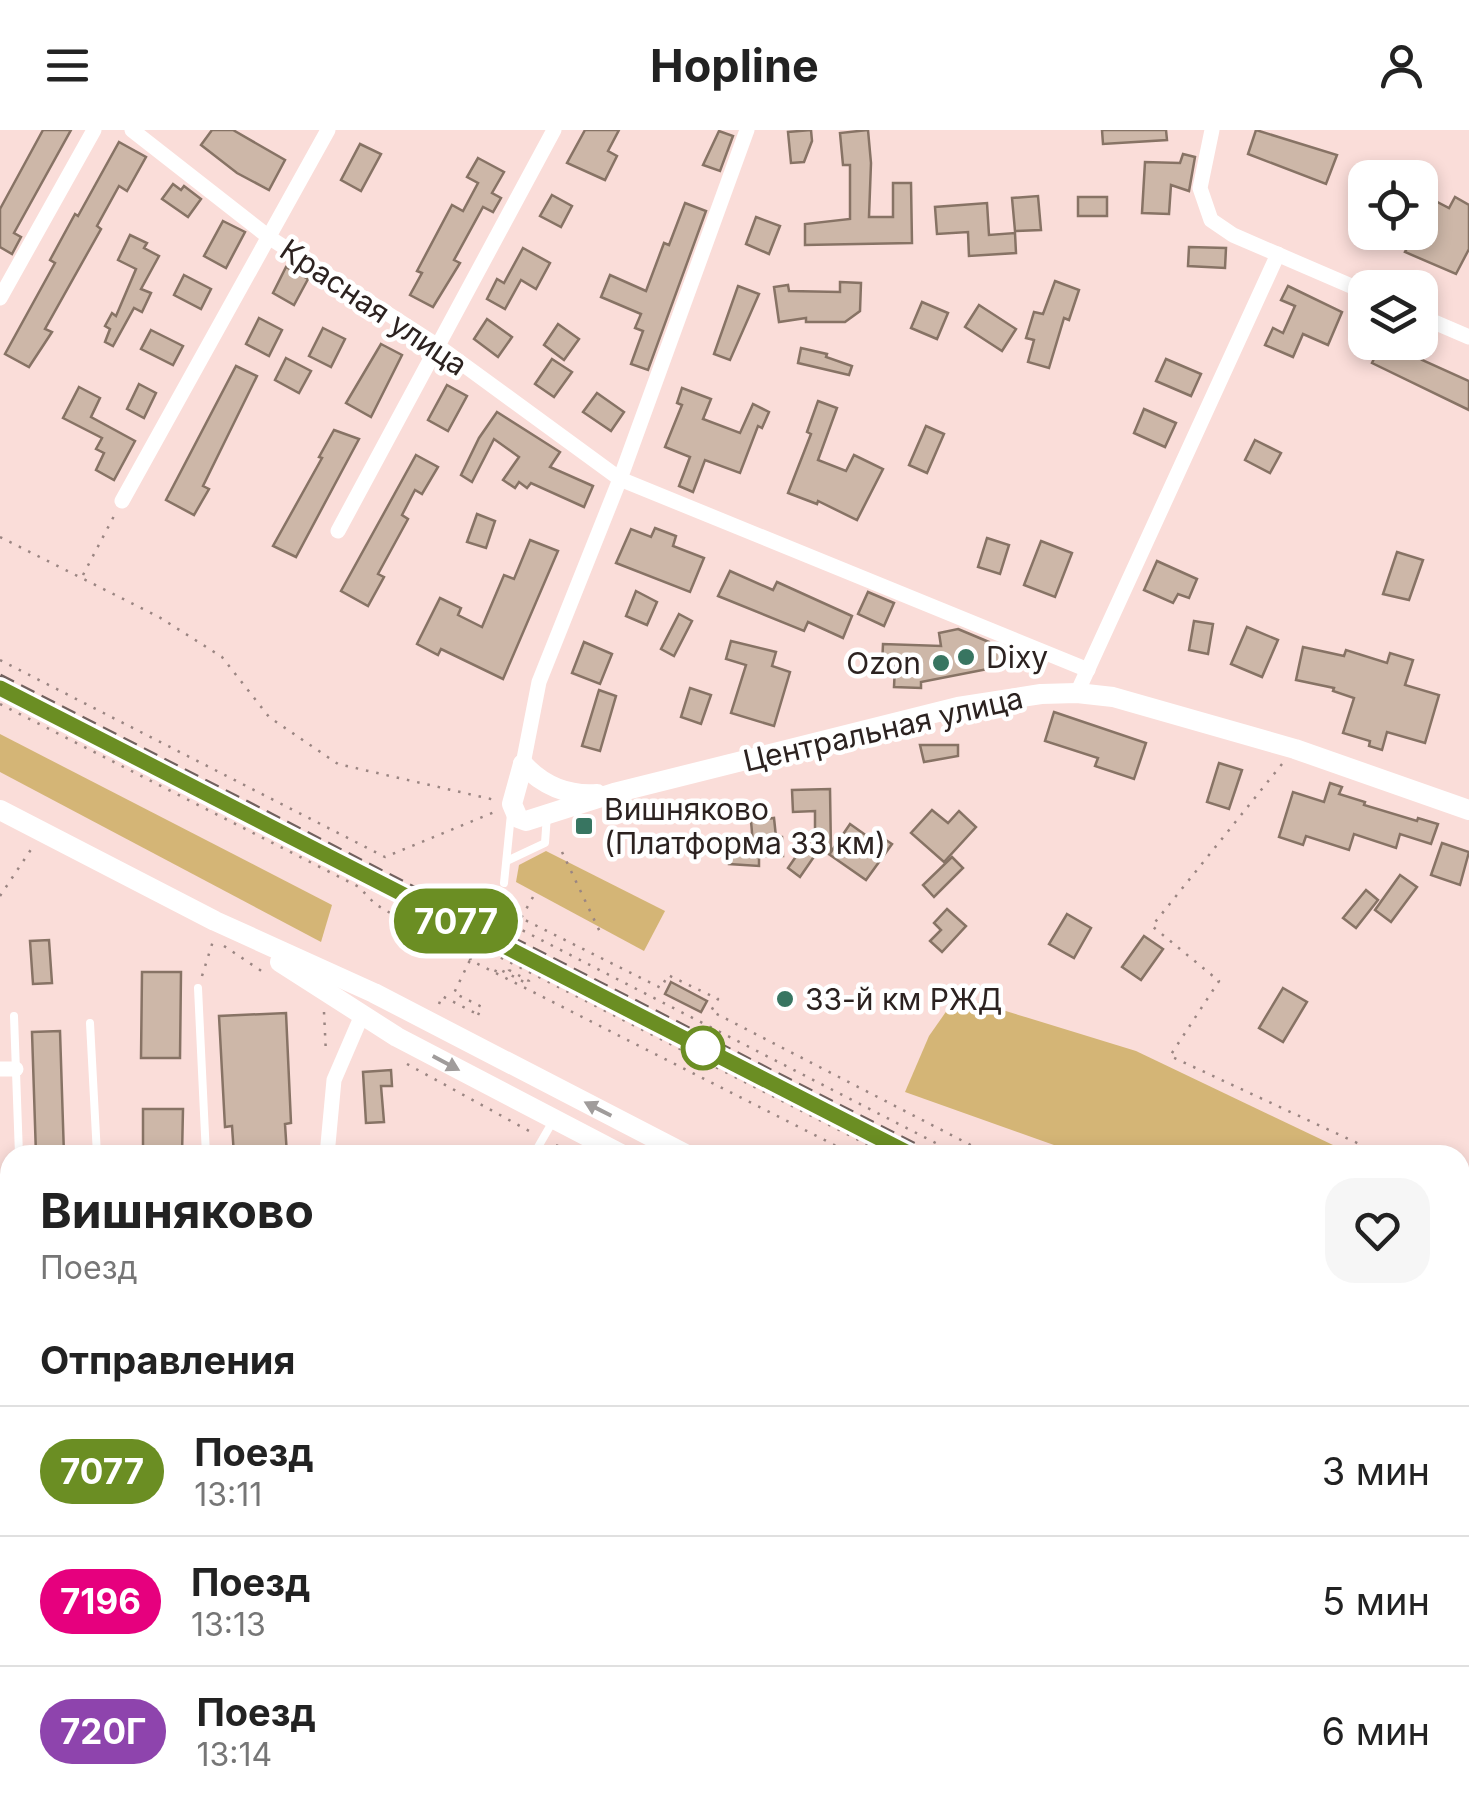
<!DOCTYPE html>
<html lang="ru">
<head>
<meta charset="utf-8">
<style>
	body { margin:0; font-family:Inter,sans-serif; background:#f6f6f6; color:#222; height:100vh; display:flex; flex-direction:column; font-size:38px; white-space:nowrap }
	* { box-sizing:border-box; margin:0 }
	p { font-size:32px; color:#767676 }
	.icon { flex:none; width:55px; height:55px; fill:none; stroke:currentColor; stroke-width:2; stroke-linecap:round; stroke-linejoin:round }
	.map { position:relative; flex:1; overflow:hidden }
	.drawer { position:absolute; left:0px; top:1015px; width:1470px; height:672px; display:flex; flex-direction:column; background:#fff; border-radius:30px 30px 0 0; box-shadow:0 5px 15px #0003 }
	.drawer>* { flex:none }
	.badge { padding:0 20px; border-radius:32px; font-size:35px; line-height:65px }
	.buttons { position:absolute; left:1348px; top:30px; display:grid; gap:20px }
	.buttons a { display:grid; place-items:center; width:90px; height:90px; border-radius:20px; background:#fff; box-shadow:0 5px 15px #0003; font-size:50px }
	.map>.badge { position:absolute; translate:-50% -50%; box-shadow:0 0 0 5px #fff }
	h2 { padding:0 40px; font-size:38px; line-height:90px }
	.round { display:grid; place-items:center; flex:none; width:105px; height:105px; border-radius:30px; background:#f6f6f6 }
	.summary { display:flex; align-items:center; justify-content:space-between; height:170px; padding:0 40px }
	h1 { font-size:48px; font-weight:700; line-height:75px }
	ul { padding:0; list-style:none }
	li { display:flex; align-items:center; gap:30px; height:130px; padding:0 40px; border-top:2px solid #e0e0e0 }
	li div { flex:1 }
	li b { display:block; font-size:38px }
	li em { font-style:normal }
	li .badge { min-width:110px; font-weight:700; text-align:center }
	header { display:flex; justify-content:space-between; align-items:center; height:130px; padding:0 40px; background:#fff; font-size:45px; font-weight:700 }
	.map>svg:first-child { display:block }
	.green { fill:#d4b576 }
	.building { fill:#cdb7a8; stroke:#877365; stroke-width:2.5 }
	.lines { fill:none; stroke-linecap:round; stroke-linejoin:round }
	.path { stroke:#9a8582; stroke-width:2.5; stroke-dasharray:2.5 8; stroke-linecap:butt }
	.lane { stroke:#fff; stroke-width:8 }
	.street { stroke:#fff; stroke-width:15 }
	.secondary { stroke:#fff; stroke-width:20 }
	.rail { stroke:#71615e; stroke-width:5; stroke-dasharray:15 8; stroke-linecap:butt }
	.oneway { fill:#a09c9b }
	.line-casing { stroke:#fff; stroke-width:22 }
	.line { stroke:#6b8e23; stroke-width:15 }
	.poi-dot { fill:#387561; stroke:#fff; stroke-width:4 }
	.stop-dot { fill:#fff; stroke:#6b8e23; stroke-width:5 }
	.labels { text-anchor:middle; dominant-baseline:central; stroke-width:9; stroke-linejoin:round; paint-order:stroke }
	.street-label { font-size:30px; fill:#2c2220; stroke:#fff }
	.poi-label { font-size:30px; fill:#2c2220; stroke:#fff; text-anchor:start }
</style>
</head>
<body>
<header><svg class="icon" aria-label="menu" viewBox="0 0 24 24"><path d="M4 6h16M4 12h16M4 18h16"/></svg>Hopline<svg class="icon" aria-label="person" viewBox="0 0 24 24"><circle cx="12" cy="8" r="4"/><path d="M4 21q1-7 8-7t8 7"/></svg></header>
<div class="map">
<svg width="1469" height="1686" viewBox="0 0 1469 1686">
	<rect width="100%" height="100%" fill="#faddd9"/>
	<g class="green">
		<path d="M0,604L332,775L321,812L0,642Z"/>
		<path d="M546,721L665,781L644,821L516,752L519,735Z"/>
		<path d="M957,866L1136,921L1354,1025H1082L905,962L929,906Z"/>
		<path d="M10,1579V1678H15V1686H0V1581Z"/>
		<path d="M357,1678H1032L1024,1686H360Z"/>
	</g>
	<g class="building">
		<path d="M43,0H71L14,103L21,107L12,124L0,117V79Z"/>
		<path d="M212,0H233L285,30L269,60L237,43L201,15Z"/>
		<path d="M585,0H619L608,21L617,26L605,50L567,33Z"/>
		<path d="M811,0L812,11L804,32L791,33L788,2Z"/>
		<path d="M868,0L871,33L869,87H893V53H911L912,113L805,115V94L850,89V35H843L840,3Z"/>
		<path d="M1102,0H1166L1167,10L1103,14Z"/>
		<path d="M1256,0L1337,25L1326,54L1248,24Z"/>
		<path d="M719,1L733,6L720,41L703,35Z"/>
		<path d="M119,12L146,27L127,61L119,56L97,96L101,99L45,199L52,202L29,237L5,224L55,133L50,130L75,84L78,86Z"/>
		<path d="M360,14L381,24L361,61L341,50Z"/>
		<path d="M1183,24L1195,27L1189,61L1171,55L1169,84L1142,83L1145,32L1180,33Z"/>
		<path d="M478,28L504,42L492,63L501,68L493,82L483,77L454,130L460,133L433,177L410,165L422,143L417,141L452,75L463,81L478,53L467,47Z"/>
		<path d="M173,54L181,60L184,56L201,69L188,87L162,69Z"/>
		<path d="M1420,63L1449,78L1455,67L1469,75V119L1456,144L1405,122L1416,102H1420Z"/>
		<path d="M552,65L572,76L561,97L540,86Z"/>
		<path d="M1038,66L1041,100L1015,101L1012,68Z"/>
		<rect x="1078" y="67" width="29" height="19"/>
		<path d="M685,73L706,81L648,240L631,234L643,201L635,198L641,184L601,167L610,145L646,161L664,113L669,115Z"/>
		<path d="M987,73L989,105L1015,103L1016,123L969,126L968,102L937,104L935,77Z"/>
		<path d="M756,87L780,96L769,124L746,114Z"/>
		<path d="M223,91L245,102L226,138L204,126Z"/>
		<path d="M130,105L147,113L144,118L159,126L141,159L151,163L142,182L134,178L113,216L105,212L110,199L105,196L112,183L116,186L136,139L118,130Z"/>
		<path d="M1189,117L1226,118L1225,138L1188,136Z"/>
		<path d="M523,118L550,133L536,159L521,150L505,179L487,169L497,149L504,153Z"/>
		<path d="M286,137L308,149L294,175L273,163Z"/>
		<path d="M184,145L211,159L201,179L174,165Z"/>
		<path d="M1055,151L1079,160L1069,190L1064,188L1049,238L1028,232L1034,210L1026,208L1034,182L1043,184Z"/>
		<path d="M840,152L861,153L860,181L845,192H806V188L779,192L774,157L788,155L789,161L840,162Z"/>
		<path d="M738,156L759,164L730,230L714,224Z"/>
		<path d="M1288,156L1342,182L1328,215L1303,204L1293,227L1265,215L1273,198L1283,203L1295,176L1281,170Z"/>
		<path d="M922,172L948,183L937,209L911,198Z"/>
		<path d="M979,175L1016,199L1002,221L965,197Z"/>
		<path d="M259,188L282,200L269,226L246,214Z"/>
		<path d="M487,189L512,207L498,227L474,209Z"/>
		<path d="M558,194L579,209L564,230L544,215Z"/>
		<path d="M323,198L345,209L331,237L309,226Z"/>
		<path d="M151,200L183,216L173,235L141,219Z"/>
		<path d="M1382,212H1404L1426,222L1422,230L1469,251V280L1372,233Z"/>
		<path d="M381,214L402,225L371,287L346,273Z"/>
		<path d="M801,218L827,224L826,227L852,236L849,245L798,233Z"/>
		<path d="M286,228L311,241L299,263L275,250Z"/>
		<path d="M552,229L572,242L554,267L535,254Z"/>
		<path d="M1166,229L1201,244L1191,266L1156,251Z"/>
		<path d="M236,236L257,246L203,356L209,359L194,385L166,370Z"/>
		<path d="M139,254L156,263L144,288L127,279Z"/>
		<path d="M447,255L467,266L448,301L428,290Z"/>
		<path d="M79,257L100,268L91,287L135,311L114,350L96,340L104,323L96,319L102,308L63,288Z"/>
		<path d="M682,258L711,269L703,289L740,303L753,274L769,282L762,298L758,296L740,343L705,330L693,362L679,356L690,327L665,317L682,275L677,273Z"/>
		<path d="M597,263L624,282L611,301L583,282Z"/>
		<path d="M818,271L837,278L818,330L846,341L854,325L883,339L857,390L818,371L817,374L788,363L811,304L807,302Z"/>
		<path d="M1144,279L1176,293L1165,317L1134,303Z"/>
		<path d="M497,282L560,322L550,337L593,356L584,377L531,353L527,358L519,352L515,358L503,350L519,327L494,309L472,352L461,345L479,308Z"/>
		<path d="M926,296L944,304L927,343L909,335Z"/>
		<path d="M334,300L359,309L296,427L273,416L322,328L319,327Z"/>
		<path d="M1255,310L1281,323L1270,343L1245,330Z"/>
		<path d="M416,325L438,337L422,364L415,360L402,385L408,389L378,444L384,447L368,476L341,461Z"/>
		<path d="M477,384L495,391L486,418L467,412Z"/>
		<path d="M655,398L676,406L673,416L704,428L690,462L616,433L631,399L651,407Z"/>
		<path d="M987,408L1009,415L1000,444L978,437Z"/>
		<path d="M530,410L558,421L503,549L441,519L438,525L417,514L440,468L461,478L458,485L482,497L504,445L514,449Z"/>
		<path d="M1041,411L1072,423L1055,467L1024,455Z"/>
		<path d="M1397,422L1423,430L1409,470L1383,464Z"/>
		<path d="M1157,431L1197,449L1189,468L1178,464L1173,473L1144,460Z"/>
		<path d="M730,441L773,460L777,452L852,486L843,508L808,492L804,501L718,466Z"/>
		<path d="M636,461L657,472L647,495L626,486Z"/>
		<path d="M868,462L894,473L884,496L858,484Z"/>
		<path d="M679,484L692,491L674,526L661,519Z"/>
		<path d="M1194,491L1213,494L1208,524L1189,520Z"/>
		<path d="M1247,497L1278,510L1262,547L1231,534Z"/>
		<path d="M958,499L989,512L991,523L1004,520L1008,535L921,552V558L894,557L895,536H882L883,514L941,516L939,503Z"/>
		<path d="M731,511L776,522L772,536L790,542L774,596L731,583L746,535L726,529Z"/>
		<path d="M584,512L612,524L600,554L572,543Z"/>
		<path d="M1303,517L1344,526L1346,520L1387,533L1390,523L1413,530L1405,555L1439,565L1425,613L1387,602L1382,620L1369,616L1370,611L1343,603L1354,568L1333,561L1334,558L1296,550Z"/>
		<path d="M690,558L711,565L701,594L681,587Z"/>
		<path d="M599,560L616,566L600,621L582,616Z"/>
		<path d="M1054,582L1146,613L1134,649L1095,636L1098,628L1045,611Z"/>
		<path d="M920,615H958V626L924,632Z"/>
		<path d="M1219,633L1242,640L1229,679L1207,672Z"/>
		<path d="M1330,653L1342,657L1339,664L1365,672L1364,675L1417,691L1418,688L1438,694L1431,714L1400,704L1396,718L1354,704L1349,720L1306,706L1303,715L1279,707L1293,662L1324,672Z"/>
		<path d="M830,659L831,722L850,694L874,711L878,705L892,714L866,750L820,718L800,747L788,738L815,699V681L793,682L792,660Z"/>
		<path d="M932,680L948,693L959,681L976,697L944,732L911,703Z"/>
		<path d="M774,688L776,707H782L783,726H759V736L729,734L730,713L753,714L751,691Z"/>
		<path d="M1442,713L1469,722L1460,755L1431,745Z"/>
		<path d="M952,727L963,738L934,767L923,755Z"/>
		<path d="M1400,745L1417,757L1391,792L1375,780Z"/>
		<path d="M1366,760L1378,770L1356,798L1343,788Z"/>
		<path d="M947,779L966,796L942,822L930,811L941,800L934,793Z"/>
		<path d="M1067,784L1091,798L1074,828L1049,814Z"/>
		<path d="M1144,806L1163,819L1141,850L1122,837Z"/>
		<path d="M49,810L52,853L33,854L30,811Z"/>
		<path d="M142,842H181L180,928H141Z"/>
		<path d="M671,852L707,871L701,882L665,864Z"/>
		<path d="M1283,858L1307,872L1283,912L1259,898Z"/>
		<path d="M286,883L291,993L285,994L287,1025H234L232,996L225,997L219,886Z"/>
		<path d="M60,901L64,1025H36L32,902Z"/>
		<path d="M391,940L392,956H381L384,992L366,993L363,942Z"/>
		<path d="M143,979H183L182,1025H143Z"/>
	</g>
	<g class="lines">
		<g class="path">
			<path d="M0,407L159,487L222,527L269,587L338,634L495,670"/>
			<path d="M83,445L114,386"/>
			<path d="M0,530L385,727L497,681"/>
			<path d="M0,574L359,757L375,774L458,823"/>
			<path d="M1282,634L1152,796L1219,851L1170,926L1383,1025"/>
			<path d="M562,722L600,802"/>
			<path d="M0,766L32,718"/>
			<path d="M533,767L516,797L959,1025"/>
			<path d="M224,816L263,842"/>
			<path d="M495,842L497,838L528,854L529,851L509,840L512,834"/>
			<path d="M202,846L213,811"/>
			<path d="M439,874L442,866L477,884"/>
			<path d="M324,882L326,924"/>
			<path d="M478,885L482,877L454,863L470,830L458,823L475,789L493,774L661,858L668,845L718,869L711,881L990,1025"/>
			<path d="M407,934L531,1002"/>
			<path d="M556,1015L575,1025"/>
			<path d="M854,1025L470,830L478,816L888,1025"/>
			<path d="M1460,1061L1469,1065"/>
			<path d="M0,1144L10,1143"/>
			<path d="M0,1182L10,1173"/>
			<path d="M1460,1271L1469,1276"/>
			<path d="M1460,1333L1469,1337"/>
			<path d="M0,1513L10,1504"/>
			<path d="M1460,1515L1469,1512"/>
			<path d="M0,1681L109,1683"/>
			<path d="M137,1683H250L275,1678"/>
		</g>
		<g class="lane">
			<path d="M507,731L545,713L547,685"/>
			<path d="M504,753L511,684"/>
			<path d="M198,858L206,1025"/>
			<path d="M14,886L19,1025"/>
			<path d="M90,893L97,1025"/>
			<path d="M538,1017L553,991"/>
			<path d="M0,1211H10"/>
			<path d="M124,1678V1683"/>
			<path d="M338,1678V1686"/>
		</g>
		<g class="street">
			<path d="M132,0L270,108L438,216L620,349L1088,540"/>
			<path d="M1212,0L1200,58L1211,90L1233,105L1365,162"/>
			<path d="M0,168L94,0"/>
			<path d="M1420,186L1469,207"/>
			<path d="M122,371L328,0"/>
			<path d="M338,401L554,0"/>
			<path d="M1077,563L1278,124"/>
			<path d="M523,634L539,552L620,349L747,0"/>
			<path d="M0,939H16"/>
			<path d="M327,1025L334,950L362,885"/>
			<path d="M0,1119L10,1118"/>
		</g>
		<g class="secondary">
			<path d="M523,634L512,674L518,688L526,691L614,663L958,577L1041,564L1077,563L1113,567L1295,619L1469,680"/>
			<path d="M523,634C542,655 568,666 597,664"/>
			<path d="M0,680L215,791L374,863L687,1025"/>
			<path d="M280,832L397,907L623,1025"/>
			<path d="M1460,1468L1469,1455"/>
			<path d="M1460,1480L1469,1486"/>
			<path d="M1360,1678V1686"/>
		</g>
		<g class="rail">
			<path d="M0,546L935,1025"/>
			<path d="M1460,1306L1469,1311"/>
		</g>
	</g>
	<defs><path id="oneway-solid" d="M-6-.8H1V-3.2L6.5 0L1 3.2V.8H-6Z" transform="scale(2.5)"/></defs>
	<g class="oneway">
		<use href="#oneway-solid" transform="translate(446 933) rotate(28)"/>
		<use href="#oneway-solid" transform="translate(598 979) rotate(-153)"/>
	</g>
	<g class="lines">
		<g class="line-casing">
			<path id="line" d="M0,558L912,1025"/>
		</g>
		<use href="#line" class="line"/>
	</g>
	<g class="poi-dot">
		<circle cx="966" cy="527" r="10"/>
		<circle cx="941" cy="533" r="10"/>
		<rect x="574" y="686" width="20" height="20" rx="5"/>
		<circle cx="785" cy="869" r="10"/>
	</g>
	<circle class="stop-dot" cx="703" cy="918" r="20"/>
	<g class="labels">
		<g class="street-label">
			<text transform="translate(374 177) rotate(34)">Красная улица</text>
			<text transform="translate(883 599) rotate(-13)">Центральная улица</text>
		</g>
		<g class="poi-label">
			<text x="986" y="527">Dixy</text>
			<text x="921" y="533" text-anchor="end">Ozon</text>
			<text x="604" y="679">Вишняково<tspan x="604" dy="34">(Платформа 33 км)</tspan></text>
			<text x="805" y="869">33-й км РЖД</text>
		</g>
	</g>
</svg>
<div class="buttons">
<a><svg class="icon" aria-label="locate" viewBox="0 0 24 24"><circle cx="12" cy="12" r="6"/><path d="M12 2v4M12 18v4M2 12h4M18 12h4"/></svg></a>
<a><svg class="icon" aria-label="layers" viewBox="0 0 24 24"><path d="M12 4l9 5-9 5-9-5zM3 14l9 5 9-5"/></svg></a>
</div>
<b class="badge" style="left:456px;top:791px;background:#6b8e23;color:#fff">7077</b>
<section class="drawer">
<div class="summary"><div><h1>Вишняково</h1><p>Поезд</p></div><a class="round"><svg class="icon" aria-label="heart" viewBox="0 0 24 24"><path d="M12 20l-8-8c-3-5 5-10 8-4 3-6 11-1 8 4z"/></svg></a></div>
<h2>Отправления</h2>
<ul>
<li><span class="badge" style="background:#6b8e23;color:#fff">7077</span><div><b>Поезд</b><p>13:11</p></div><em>3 мин</em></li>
<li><span class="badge" style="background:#e6007e;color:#fff">7196</span><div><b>Поезд</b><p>13:13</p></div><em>5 мин</em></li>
<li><span class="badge" style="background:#8e44ad;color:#fff">720Г</span><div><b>Поезд</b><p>13:14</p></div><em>6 мин</em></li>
</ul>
</section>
</div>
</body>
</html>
